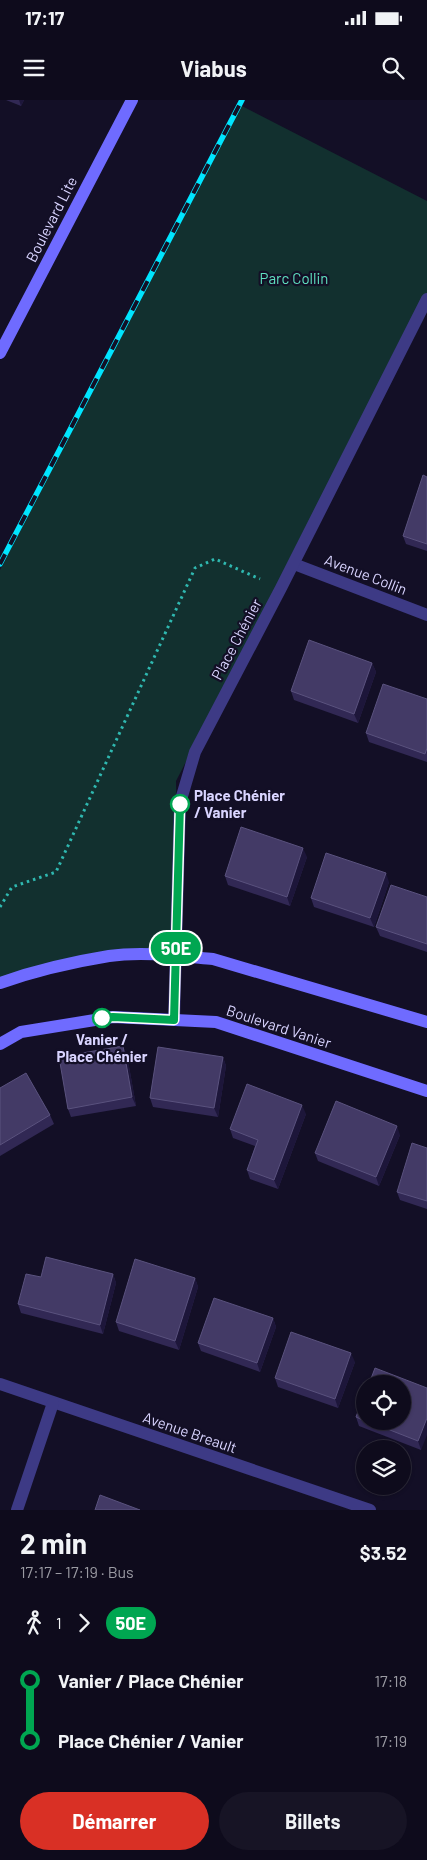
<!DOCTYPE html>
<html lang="fr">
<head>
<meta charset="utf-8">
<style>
	body { margin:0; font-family:Barlow,sans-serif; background:#171425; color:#f1f3f6; height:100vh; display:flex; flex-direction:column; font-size:19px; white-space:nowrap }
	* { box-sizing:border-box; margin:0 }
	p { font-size:16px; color:#9b9ba3 }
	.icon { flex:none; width:28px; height:28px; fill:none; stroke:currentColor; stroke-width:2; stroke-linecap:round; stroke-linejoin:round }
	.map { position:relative; height:1410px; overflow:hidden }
	.side { display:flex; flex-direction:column; background:#0e0b1c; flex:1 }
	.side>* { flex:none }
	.badge { padding:0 10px; border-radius:16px; font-size:18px; line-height:32px }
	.controls { position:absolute; left:356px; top:1275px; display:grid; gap:10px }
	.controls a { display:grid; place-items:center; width:55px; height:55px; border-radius:50%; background:#0e0b1c; box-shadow:0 1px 4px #0004,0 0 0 1px #2e2b3b; font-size:25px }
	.map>.badge { position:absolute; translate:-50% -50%; box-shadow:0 0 0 2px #fff }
	.legs { display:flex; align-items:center; gap:8px; height:55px; padding:0 20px; font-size:16px }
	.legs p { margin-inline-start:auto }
	.headline { display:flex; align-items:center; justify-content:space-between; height:85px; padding:0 20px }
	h1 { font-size:28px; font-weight:700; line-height:38px }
	.action { display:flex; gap:10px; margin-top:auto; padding:10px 20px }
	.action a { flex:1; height:58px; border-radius:30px; background:#d93025; color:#fff; font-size:20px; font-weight:700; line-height:58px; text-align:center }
	.action a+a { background:#171425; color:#f1f3f6 }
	ul { padding:0 20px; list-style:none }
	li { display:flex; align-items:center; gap:18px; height:60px; font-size:19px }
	li i { display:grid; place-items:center; width:8px; height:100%; margin:0 6px; background:currentColor }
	li i::after { content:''; width:12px; height:12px; margin:-6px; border:4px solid; border-radius:50%; background:#0e0b1c }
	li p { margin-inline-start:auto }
	li:first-child i { background:linear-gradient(#0000 50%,currentColor 0) }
	li:last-child i { background:linear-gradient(currentColor 50%,#0000 0) }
	.status { display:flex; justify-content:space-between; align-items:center; height:35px; padding:0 25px; background:#0e0b1c; direction:ltr }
	.status svg { height:14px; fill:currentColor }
	header { display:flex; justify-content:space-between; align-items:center; height:65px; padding:0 20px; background:#0e0b1c; font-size:22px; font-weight:700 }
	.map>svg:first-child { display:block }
	.green { fill:#12302f }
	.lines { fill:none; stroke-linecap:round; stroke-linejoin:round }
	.path { stroke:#2fb8b0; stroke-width:3; stroke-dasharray:2.5 4; stroke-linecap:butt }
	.street { stroke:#3d3a85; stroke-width:12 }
	.secondary { stroke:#6f6bff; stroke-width:12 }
	.rail-casing { stroke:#00e5ff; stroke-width:5.5 }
	.rail { stroke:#130f26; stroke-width:4; stroke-dasharray:11; stroke-linecap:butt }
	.wall { fill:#312854 }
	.shaded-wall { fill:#1d163a }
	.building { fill:#433a66; stroke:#5a527e }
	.line-1-casing { stroke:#fff; stroke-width:11 }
	.line-1 { stroke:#00a651; stroke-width:8 }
	.stop-1-dot { fill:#fff; stroke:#00a651; stroke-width:2.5 }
	.labels { text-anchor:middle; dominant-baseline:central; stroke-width:4.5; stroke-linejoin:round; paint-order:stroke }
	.street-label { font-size:15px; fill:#d9d4ff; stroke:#130f26 }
	.park-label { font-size:15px; fill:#5fe0c0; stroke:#130f26 }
	.stop-label { font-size:15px; font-weight:bold; fill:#d9d4ff; stroke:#130f26; text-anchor:start }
</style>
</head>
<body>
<div class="status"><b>17:17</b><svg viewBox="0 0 49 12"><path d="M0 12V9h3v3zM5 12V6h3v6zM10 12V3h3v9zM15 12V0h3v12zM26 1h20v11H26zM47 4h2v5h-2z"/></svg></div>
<header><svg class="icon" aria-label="menu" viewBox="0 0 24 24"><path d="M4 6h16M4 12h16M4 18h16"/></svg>Viabus<svg class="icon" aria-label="search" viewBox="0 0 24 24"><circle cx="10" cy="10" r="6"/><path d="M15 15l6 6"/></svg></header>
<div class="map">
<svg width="427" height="1410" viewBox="0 0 427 1410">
	<rect width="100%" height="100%" fill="#130f26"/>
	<path class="green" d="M240,5L427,101V197L176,681L179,849L109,856L0,887V470Z"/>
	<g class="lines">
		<path class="path" d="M0,807L12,787L56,772L195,468L215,459L260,479"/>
		<g class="street">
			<path d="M294,464L427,515"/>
			<path d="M174,919L180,703L195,652L281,488L427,199"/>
			<path d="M0,1284L370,1410"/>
			<path d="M17,1410L53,1303"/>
		</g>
		<g class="secondary">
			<path d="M0,253L132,0"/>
			<path d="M0,883C34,871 72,862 109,856C142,851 180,856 213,859L427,922"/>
			<path d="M0,944L21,932L113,917L216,922L427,991"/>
		</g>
		<g class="rail-casing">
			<path id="rail" d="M0,464L242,0"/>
		</g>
		<use href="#rail" class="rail"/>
	</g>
	<g class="wall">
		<path d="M6,0H24L21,6Z"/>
		<path d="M427,377V451L406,444L403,436Z"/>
		<path d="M372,563L376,572L358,623L294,600L291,591Z"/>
		<path d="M427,599V662L369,642L366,633Z"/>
		<path d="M307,757L290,806L228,785L225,776Z"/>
		<path d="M389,782L374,827L314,807L311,798Z"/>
		<path d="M427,797V852L380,836L376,827Z"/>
		<path d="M127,955L136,1006L71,1017L68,1009Z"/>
		<path d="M223,957L226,966L218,1017L153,1007L150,998Z"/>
		<path d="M0,988L50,1015L54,1024L0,1056Z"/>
		<path d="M306,1014L278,1089L250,1079L247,1070L255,1046L233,1038L230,1029Z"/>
		<path d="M400,1035L379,1086L318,1061L315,1053Z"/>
		<path d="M427,1048V1109L400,1100L397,1092Z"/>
		<path d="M113,1174L116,1183L103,1234L21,1213L18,1204L41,1177Z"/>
		<path d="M195,1178L198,1187L179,1250L119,1231L116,1222Z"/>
		<path d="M273,1218L276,1227L260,1272L201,1251L198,1243Z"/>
		<path d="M355,1262L338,1308L278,1287L275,1278Z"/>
		<path d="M427,1288L421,1350L359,1326L356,1317L365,1293V1321H402Z"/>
	</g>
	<g class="shaded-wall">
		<path d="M19,0H24L21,6Z"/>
		<path d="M372,563L376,572L358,623L354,614Z"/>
		<path d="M303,748L307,757L290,806L287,797Z"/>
		<path d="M386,773L389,782L374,827L370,818Z"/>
		<path d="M123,946L127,955L136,1006L132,997Z"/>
		<path d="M223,957L226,966L218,1017L214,1008Z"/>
		<path d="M302,1005L306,1014L278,1089L274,1080Z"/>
		<path d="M397,1026L400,1035L379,1086L376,1077Z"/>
		<path d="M113,1174L116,1183L103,1234L100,1225Z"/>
		<path d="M195,1178L198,1187L179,1250L175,1241Z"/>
		<path d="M273,1218L276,1227L260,1272L257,1263Z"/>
		<path d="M351,1253L355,1262L338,1308L335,1299Z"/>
		<path d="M427,1318V1335L421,1350L418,1341Z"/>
	</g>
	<g class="building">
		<path d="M423,375L427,377V444L403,436Z"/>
		<path d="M309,540L372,563L354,614L291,591Z"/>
		<path d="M383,584L427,599V648L425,654L366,633Z"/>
		<path d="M241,727L303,748L287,797L225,776Z"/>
		<path d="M326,753L386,773L370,818L311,798Z"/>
		<path d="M391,785L427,797V844L376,827Z"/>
		<path d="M123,946L132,997L68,1009L59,957Z"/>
		<path d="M158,947L223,957L214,1008L150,998Z"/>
		<path d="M26,973L50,1015L0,1045V988Z"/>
		<path d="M247,984L302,1005L274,1080L247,1070L258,1040L230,1029Z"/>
		<path d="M336,1001L397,1026L376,1077L315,1053Z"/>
		<path d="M412,1043L427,1048V1101L397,1092Z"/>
		<path d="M46,1157L113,1174L100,1225L18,1204L26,1174L41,1177Z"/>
		<path d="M135,1159L195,1178L175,1241L116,1222Z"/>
		<path d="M214,1198L273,1218L257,1263L198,1243Z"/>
		<path d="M291,1232L351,1253L335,1299L275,1278Z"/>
		<path d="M375,1268L427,1288V1318L418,1341L367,1321H402V1284H369Z"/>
		<path d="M365,1293V1321L356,1317Z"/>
		<path d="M100,1395L140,1410H95Z"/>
	</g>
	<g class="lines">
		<g class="line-1-casing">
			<path id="line-1" d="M102,918L113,917L174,920L180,704"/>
		</g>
		<use href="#line-1" class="line-1"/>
	</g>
	<g class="stop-1-dot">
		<circle cx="180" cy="704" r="9"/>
		<circle cx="102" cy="918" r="9"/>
	</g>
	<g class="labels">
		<g class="street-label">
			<text transform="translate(51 119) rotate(-63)">Boulevard Lite</text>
			<text transform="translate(366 474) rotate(21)">Avenue Collin</text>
			<text transform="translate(236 539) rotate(-62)">Place Chénier</text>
			<text transform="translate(279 926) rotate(18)">Boulevard Vanier</text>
			<text transform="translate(190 1332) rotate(19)">Avenue Breault</text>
		</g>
		<g class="park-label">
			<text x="294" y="178">Parc Collin</text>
		</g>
		<g class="stop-label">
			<text x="194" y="695">Place Chénier<tspan x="194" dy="17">/ Vanier</tspan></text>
			<text x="102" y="939" text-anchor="middle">Vanier /<tspan x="102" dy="17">Place Chénier</tspan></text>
		</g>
	</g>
</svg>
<div class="controls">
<a><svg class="icon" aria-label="locate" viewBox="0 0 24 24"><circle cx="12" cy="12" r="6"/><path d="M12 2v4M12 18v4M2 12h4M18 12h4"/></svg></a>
<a><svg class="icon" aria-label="layers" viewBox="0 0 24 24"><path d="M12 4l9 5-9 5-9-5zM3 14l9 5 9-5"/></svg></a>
</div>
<b class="badge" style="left:176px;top:848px;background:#00a651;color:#fff">50E</b>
</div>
<section class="side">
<div class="headline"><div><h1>2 min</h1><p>17:17 – 17:19 · Bus</p></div><b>$3.52</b></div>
<div class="legs"><svg class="icon" aria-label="walk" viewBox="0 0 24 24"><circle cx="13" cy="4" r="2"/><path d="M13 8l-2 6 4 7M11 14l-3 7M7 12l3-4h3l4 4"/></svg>1<svg class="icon" aria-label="forward" viewBox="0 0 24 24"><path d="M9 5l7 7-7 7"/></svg><b class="badge" style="background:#00a651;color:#fff">50E</b></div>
<ul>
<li><i style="color:#00a651"></i><b>Vanier / Place Chénier</b><p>17:18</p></li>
<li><i style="color:#00a651"></i><b>Place Chénier / Vanier</b><p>17:19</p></li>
</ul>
<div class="action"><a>Démarrer</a><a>Billets</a></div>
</section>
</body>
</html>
